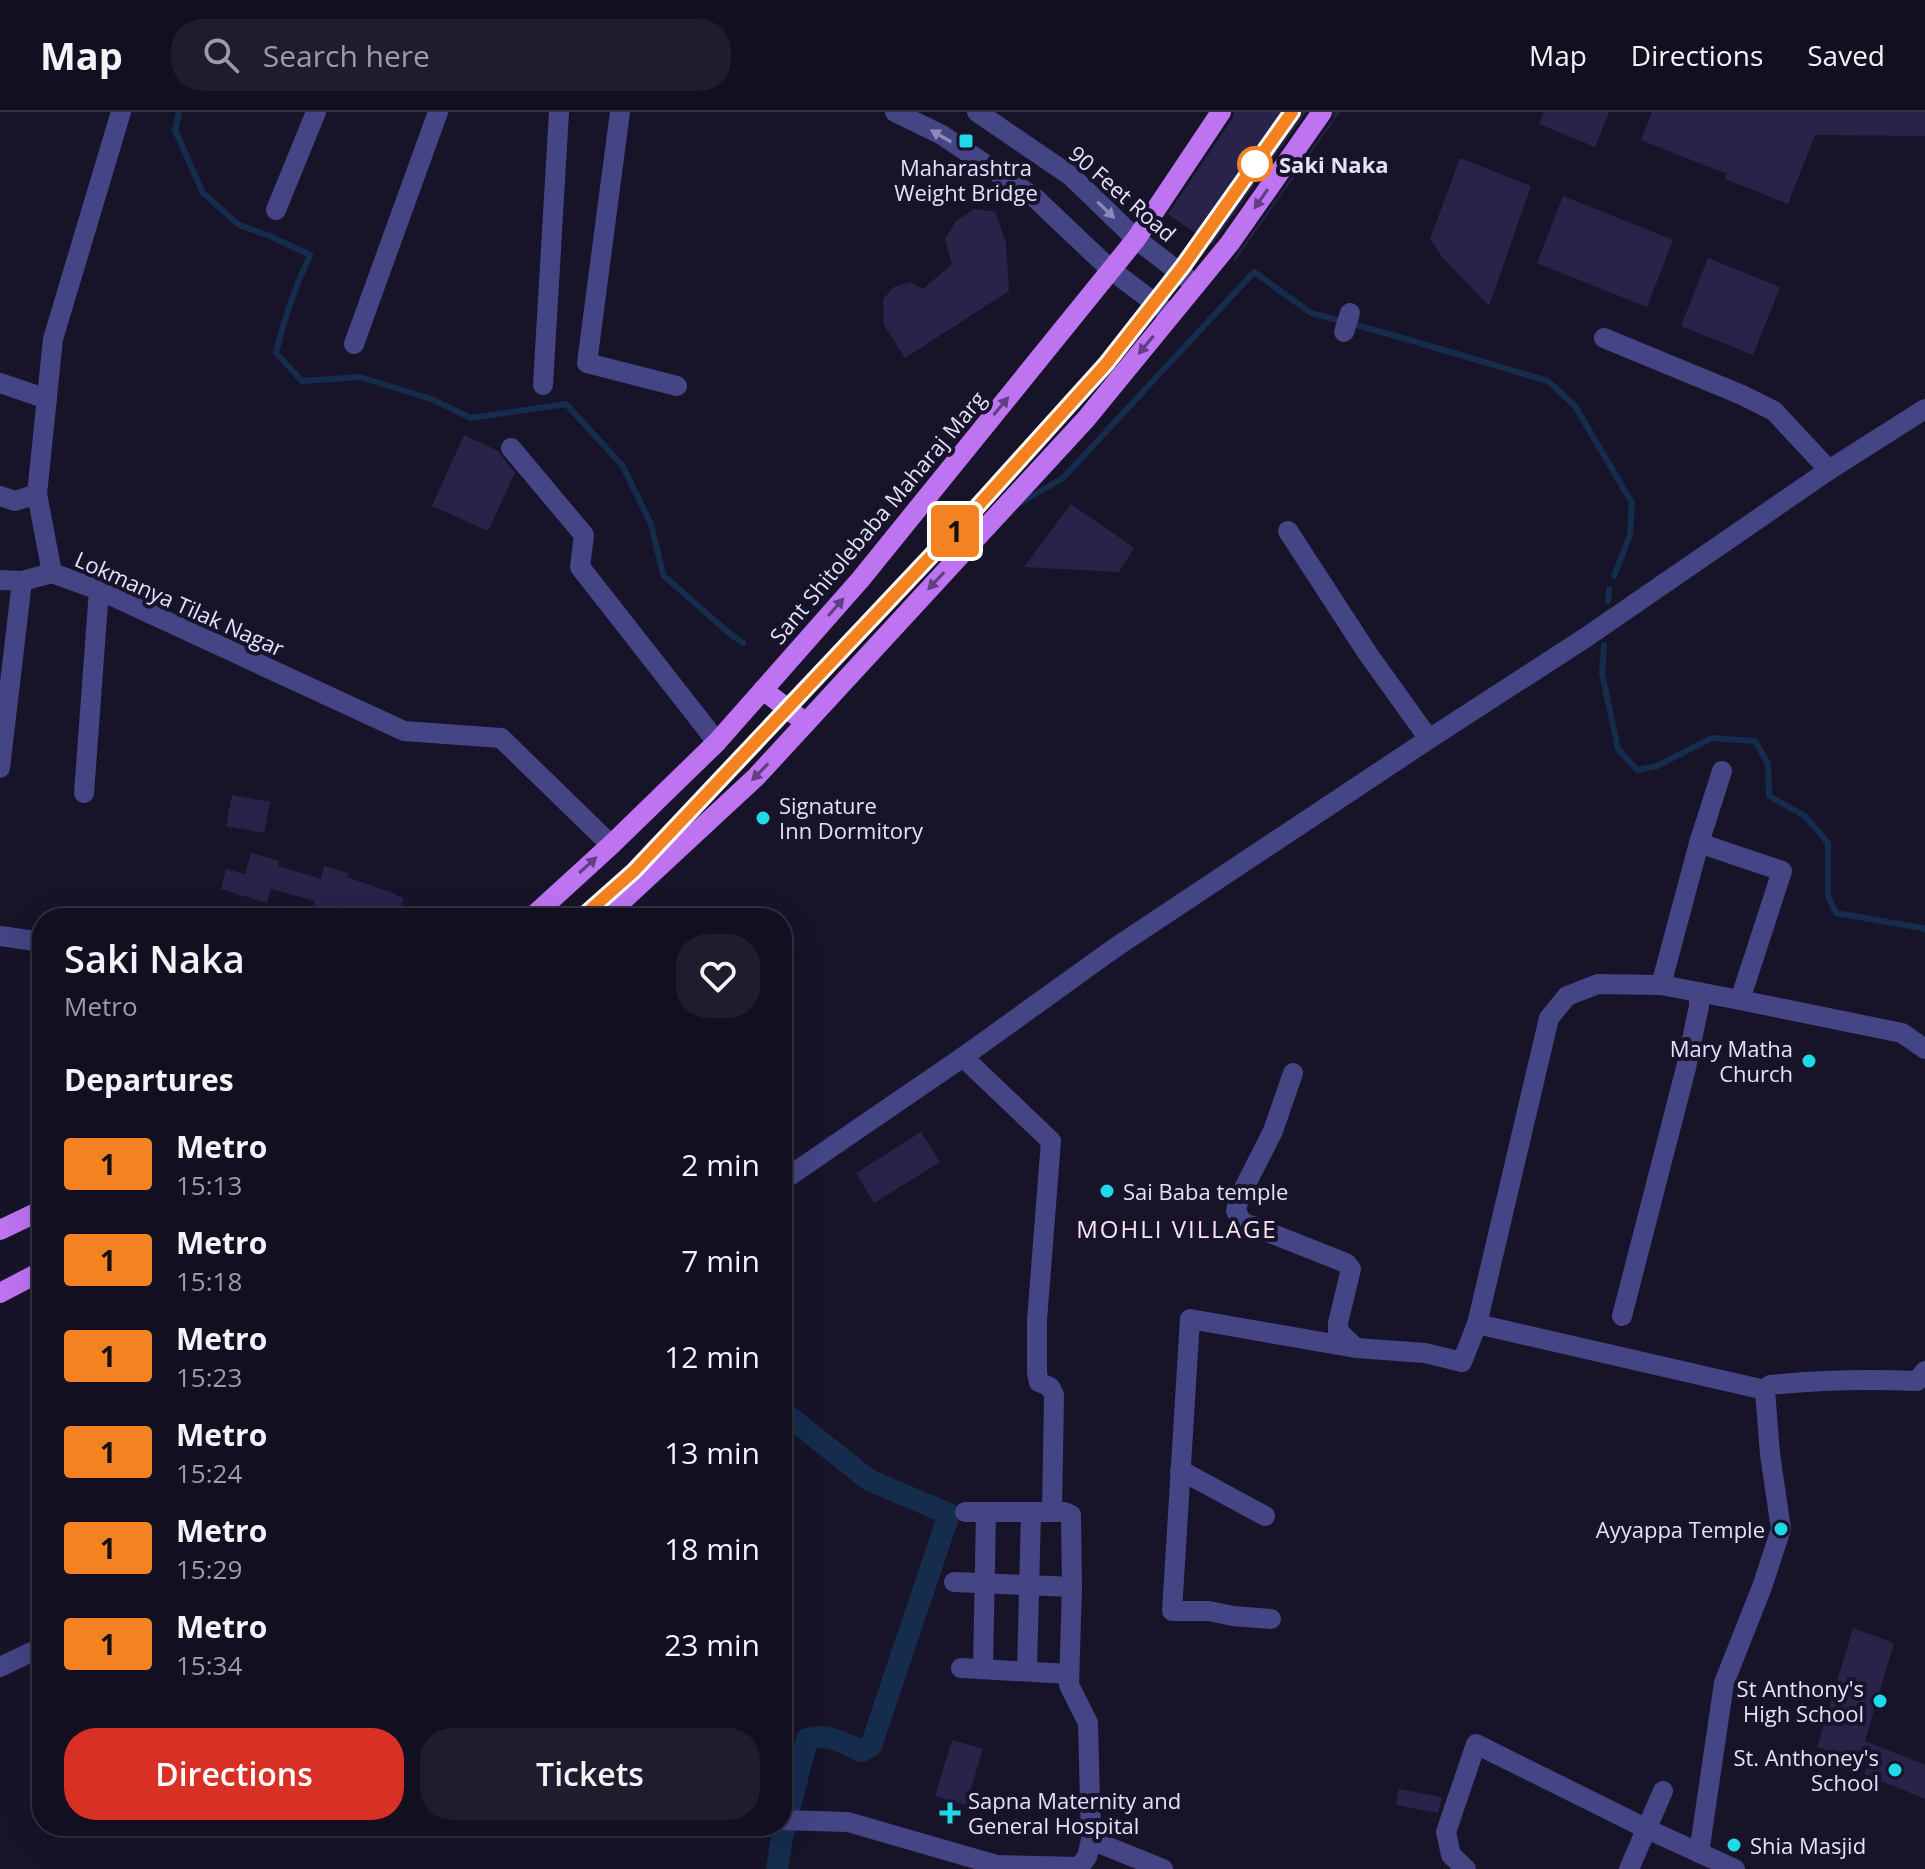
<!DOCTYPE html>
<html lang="en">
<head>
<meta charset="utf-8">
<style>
	body { margin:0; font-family:"Open Sans",sans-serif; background:#1e1d2d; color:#f1f3f6; height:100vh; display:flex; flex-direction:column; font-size:30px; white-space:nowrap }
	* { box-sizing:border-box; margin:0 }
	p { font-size:26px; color:#9c9ca5 }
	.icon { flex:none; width:44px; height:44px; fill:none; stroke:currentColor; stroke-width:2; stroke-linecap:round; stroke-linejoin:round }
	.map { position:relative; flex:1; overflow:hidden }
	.details { position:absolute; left:32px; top:796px; width:760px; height:928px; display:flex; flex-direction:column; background:#110f20; border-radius:32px; box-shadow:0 8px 32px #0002,0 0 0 2px #302f3e }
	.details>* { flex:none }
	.badge { padding:0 16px; border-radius:6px; font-size:28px; line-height:52px }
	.map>.badge { position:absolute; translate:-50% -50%; box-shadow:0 0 0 4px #fff }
	h2 { padding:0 32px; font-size:30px; line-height:72px }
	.round { display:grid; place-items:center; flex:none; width:84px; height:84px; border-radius:32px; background:#1e1d2d }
	.overview { display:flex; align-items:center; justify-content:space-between; height:136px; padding:0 32px }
	h1 { font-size:38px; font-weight:600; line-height:60px }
	.action { display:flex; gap:16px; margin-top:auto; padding:16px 32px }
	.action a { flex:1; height:92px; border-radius:32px; background:#d93025; color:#fff; font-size:32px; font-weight:600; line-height:92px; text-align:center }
	.action a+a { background:#1e1d2d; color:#f1f3f6 }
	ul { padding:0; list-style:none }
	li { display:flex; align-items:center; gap:24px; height:96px; padding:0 32px }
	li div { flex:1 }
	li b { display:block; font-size:30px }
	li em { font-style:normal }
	li .badge { min-width:88px; font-weight:700; text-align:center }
	header { display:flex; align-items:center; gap:48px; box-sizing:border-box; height:112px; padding:0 40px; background:#110f20; border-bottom:2px solid #302f3e }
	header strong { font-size:38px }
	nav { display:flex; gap:44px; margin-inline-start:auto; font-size:28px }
	.search { width:560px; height:72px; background:#1e1d2d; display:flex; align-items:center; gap:20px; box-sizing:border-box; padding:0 28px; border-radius:32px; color:#9c9ca5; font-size:30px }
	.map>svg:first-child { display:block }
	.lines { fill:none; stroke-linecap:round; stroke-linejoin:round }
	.stream { stroke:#152c4d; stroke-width:6 }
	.canal { stroke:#152c4d; stroke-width:22 }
	.building { fill:#292249 }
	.minor { stroke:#454484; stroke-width:20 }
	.tertiary { stroke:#454484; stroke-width:20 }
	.primary { stroke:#be73f1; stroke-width:20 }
	.oneway { fill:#8c8aba }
	.oneway2 { fill:#623f84 }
	.line-casing { stroke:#fff; stroke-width:18 }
	.line { stroke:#f58220; stroke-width:12 }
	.poi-dot { fill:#20d9e8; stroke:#17142a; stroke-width:3 }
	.stop-dot { fill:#fff; stroke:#f58220; stroke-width:4 }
	.labels { text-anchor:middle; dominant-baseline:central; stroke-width:8; stroke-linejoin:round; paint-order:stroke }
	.stop-label { font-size:22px; font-weight:bold; fill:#e3e0fc; stroke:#17142a; text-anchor:start }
	.poi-label { font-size:22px; fill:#e3e0fc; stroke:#17142a; text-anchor:start }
	.street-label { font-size:22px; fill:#e3e0fc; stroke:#17142a }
	.neighbourhood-label { font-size:24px; letter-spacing:2px; fill:#fce2f3; stroke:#17142a }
</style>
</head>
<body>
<header>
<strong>Map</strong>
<div class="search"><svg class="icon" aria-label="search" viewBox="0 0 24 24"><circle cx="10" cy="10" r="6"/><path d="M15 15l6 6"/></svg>Search here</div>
<nav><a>Map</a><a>Directions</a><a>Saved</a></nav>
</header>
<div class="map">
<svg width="1925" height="1757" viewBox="0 0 1925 1757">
	<rect width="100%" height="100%" fill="#17142a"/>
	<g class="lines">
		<g class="stream">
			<path d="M179,0L175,18L203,81L239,113L270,124L310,143C295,175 284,206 276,241L302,269L360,265L431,287L471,306L566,292L622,353L651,412L663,463L729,521L743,531"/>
			<path d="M1020,391L1063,366L1254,160L1311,201L1389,222L1548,269L1575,294L1632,391L1630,423L1614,464"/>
			<path d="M1608,489L1609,477"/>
			<path d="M1604,533L1602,561L1618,637L1637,658L1657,654L1712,626L1755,629L1768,652L1769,684L1805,704L1828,731V784L1836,801L1922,816L1925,818"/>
		</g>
		<path class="canal" d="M777,1757L782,1726L807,1627C826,1620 845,1632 862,1639L871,1634L949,1402L869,1368L782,1299"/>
	</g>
	<g class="building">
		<path d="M1234,0H1306L1212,133L1168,102L1232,7Z"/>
		<path d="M1335,0H1340L1235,149L1233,148L1333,7Z"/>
		<path d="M1544,0H1609L1595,35L1539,12Z"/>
		<path d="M1652,0H1925V24L1815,23L1788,92L1725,67L1727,62L1641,28Z"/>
		<path d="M1460,46L1531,74L1489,194L1443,146L1430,127Z"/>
		<path d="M1563,84L1673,128L1647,195L1537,151Z"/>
		<path d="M975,97L995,100L1006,131L1009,179L905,246L884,213L883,187L894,175L910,170L923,177L952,152L945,127L956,109Z"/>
		<path d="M1708,146L1780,175L1753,243L1681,214Z"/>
		<path d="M464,323L498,339L515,361L488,419L432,394Z"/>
		<path d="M1071,392L1134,436L1119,460L1024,455Z"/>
		<path d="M232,683L270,690L264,721L226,714Z"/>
		<path d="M251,741L279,749L278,754L321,767L324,754L348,761L347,765L396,782L395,783L404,786L397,806H375L339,793L336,805L312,798L315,789L271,777L267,791L221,777L226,757L245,762Z"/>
		<path d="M921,1020L940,1050L874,1091L856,1061Z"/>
		<path d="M1853,1516L1894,1531L1865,1629L1925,1653V1687L1864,1662L1868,1651L1817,1635Z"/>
		<path d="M952,1628L983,1637L966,1693L935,1684Z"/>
		<path d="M1399,1677L1442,1685L1438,1701L1396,1693Z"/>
	</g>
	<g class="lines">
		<g class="minor">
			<path d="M121,0L53,227L37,382L52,461L99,478L404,619L501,626L611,733"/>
			<path d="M620,0L587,251L677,274"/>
			<path d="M276,98L316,0"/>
			<path d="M1344,220L1350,201"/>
			<path d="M1604,226L1742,283L1774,299L1829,358"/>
			<path d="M354,232L438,0"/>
			<path d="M0,271L47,287"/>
			<path d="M543,273L559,0"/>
			<path d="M511,336L584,423L580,455L717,630"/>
			<path d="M0,384L15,389L37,382"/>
			<path d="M1288,419L1368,542L1429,627"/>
			<path d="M0,468L22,469L52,461"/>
			<path d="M0,656L22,469"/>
			<path d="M84,681L99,478"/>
			<path d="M0,824L42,830"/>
			<path d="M1661,873L1740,888L1782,759L1699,731"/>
			<path d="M1740,888L1902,921L1925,937"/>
			<path d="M963,945L1051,1029L1037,1208V1261L1039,1270L1050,1275L1054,1283L1052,1400"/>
			<path d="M1293,961L1273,1019L1239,1086L1236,1099L1242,1110L1346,1151L1351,1157L1338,1211V1219L1356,1236"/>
			<path d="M782,1069L963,945L1116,835L1429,627L1585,526L1829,358L1925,297"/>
			<path d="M1622,1204L1686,956L1699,894V880"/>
			<path d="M1477,1212L1765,1278L1770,1273C1819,1268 1868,1267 1917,1269L1925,1259"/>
			<path d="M1180,1358L1265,1404"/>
			<path d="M965,1400H1064L1071,1403L1072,1475L1069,1573L1088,1611L1091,1728"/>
			<path d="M954,1470L1072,1475"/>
			<path d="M1271,1507L1233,1504L1209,1499H1172L1190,1207L1356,1236L1425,1241L1462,1250L1477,1212L1549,906L1567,884L1598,872L1661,873L1699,731L1722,659"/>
			<path d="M0,1555L42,1535"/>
			<path d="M961,1556L1069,1562"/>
			<path d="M983,1557L986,1400"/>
			<path d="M1027,1559L1031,1400"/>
			<path d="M782,1708L848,1710L997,1753L1079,1755L1087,1745L1091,1728L1163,1757"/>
			<path d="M1699,1741L1724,1571L1762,1475L1781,1417L1770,1342L1765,1278"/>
			<path d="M1466,1757L1451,1743L1446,1720L1476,1632L1647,1717L1735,1757"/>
			<path d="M1629,1757L1663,1679"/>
		</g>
		<g class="tertiary">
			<path d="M895,0L942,23L1035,86L1111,158L1171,203"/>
			<path d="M977,0L1071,64L1136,127L1196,173"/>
		</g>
		<g class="primary">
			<path d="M763,578L806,611"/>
			<path d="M531,806L611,733L717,630L860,468L1136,127L1221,0"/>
			<path d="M604,806L756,665L1086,307L1230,131L1322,0"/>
			<path d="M0,1118L42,1098"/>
			<path d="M0,1181L42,1159"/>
		</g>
	</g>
	<defs><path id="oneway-solid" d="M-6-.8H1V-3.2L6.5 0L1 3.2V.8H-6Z" transform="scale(2)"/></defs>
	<g class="oneway">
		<use href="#oneway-solid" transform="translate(941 24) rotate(-150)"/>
		<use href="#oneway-solid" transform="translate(1106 98) rotate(44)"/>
	</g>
	<g class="oneway2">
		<use href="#oneway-solid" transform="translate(1261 87) rotate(125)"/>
		<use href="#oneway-solid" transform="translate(1146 233) rotate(129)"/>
		<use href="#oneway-solid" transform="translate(1001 294) rotate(-51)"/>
		<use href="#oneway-solid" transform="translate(936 469) rotate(133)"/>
		<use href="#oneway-solid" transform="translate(836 495) rotate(-49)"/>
		<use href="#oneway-solid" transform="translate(760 660) rotate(134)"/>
		<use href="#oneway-solid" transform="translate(588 753) rotate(-42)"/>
	</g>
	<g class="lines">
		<g class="line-casing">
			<path id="line" d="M581,806L634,759L977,395L1106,252L1183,154L1292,0"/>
		</g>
		<use href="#line" class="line"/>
	</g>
	<g class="poi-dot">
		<rect x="958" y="21" width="16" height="16" rx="4"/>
		<circle cx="763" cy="706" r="8"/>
		<circle cx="1809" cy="949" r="8"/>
		<circle cx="1107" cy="1079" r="8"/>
		<circle cx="1781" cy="1417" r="8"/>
		<circle cx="1880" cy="1589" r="8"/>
		<circle cx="1895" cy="1658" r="8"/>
		<path d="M946 1689h8v8h8v8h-8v8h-8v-8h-8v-8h8z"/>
		<circle cx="1734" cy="1733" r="8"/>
	</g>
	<circle class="stop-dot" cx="1255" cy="52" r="16"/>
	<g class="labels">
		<g class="stop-label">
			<text x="1279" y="52">Saki Naka</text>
		</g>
		<g class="poi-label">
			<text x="966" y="55" text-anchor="middle">Maharashtra<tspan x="966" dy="25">Weight Bridge</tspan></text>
			<text x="779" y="693">Signature<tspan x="779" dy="25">Inn Dormitory</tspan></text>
			<text x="1793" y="936" text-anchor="end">Mary Matha<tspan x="1793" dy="25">Church</tspan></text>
			<text x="1123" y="1079">Sai Baba temple</text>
			<text x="1765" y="1417" text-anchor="end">Ayyappa Temple</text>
			<text x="1864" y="1576" text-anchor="end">St Anthony's<tspan x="1864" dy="25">High School</tspan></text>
			<text x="1879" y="1645" text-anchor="end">St. Anthoney's<tspan x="1879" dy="25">School</tspan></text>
			<text x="968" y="1688">Sapna Maternity and<tspan x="968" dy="25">General Hospital</tspan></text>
			<text x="1750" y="1733">Shia Masjid</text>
		</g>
		<g class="street-label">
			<text transform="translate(1123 81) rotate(41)">90 Feet Road</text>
			<text transform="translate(877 405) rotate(-50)">Sant Shitolebaba Maharaj Marg</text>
			<text transform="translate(180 491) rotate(24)">Lokmanya Tilak Nagar</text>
		</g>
		<g class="neighbourhood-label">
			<text x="1177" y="1116">MOHLI VILLAGE</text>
		</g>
	</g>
</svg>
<b class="badge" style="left:955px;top:419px;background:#f58220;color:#111">1</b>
<section class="details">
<div class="overview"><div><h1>Saki Naka</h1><p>Metro</p></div><a class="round"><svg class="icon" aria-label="heart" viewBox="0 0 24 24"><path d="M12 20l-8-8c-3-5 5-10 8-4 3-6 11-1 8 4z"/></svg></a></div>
<h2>Departures</h2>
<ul>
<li><span class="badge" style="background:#f58220;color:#111">1</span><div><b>Metro</b><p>15:13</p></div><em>2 min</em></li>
<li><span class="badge" style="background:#f58220;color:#111">1</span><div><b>Metro</b><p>15:18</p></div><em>7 min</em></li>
<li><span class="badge" style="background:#f58220;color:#111">1</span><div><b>Metro</b><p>15:23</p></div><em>12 min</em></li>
<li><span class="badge" style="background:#f58220;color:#111">1</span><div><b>Metro</b><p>15:24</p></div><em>13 min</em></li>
<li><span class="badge" style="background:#f58220;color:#111">1</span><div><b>Metro</b><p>15:29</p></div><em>18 min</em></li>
<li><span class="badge" style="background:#f58220;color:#111">1</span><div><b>Metro</b><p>15:34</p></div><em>23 min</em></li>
</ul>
<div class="action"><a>Directions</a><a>Tickets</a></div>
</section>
</div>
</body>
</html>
